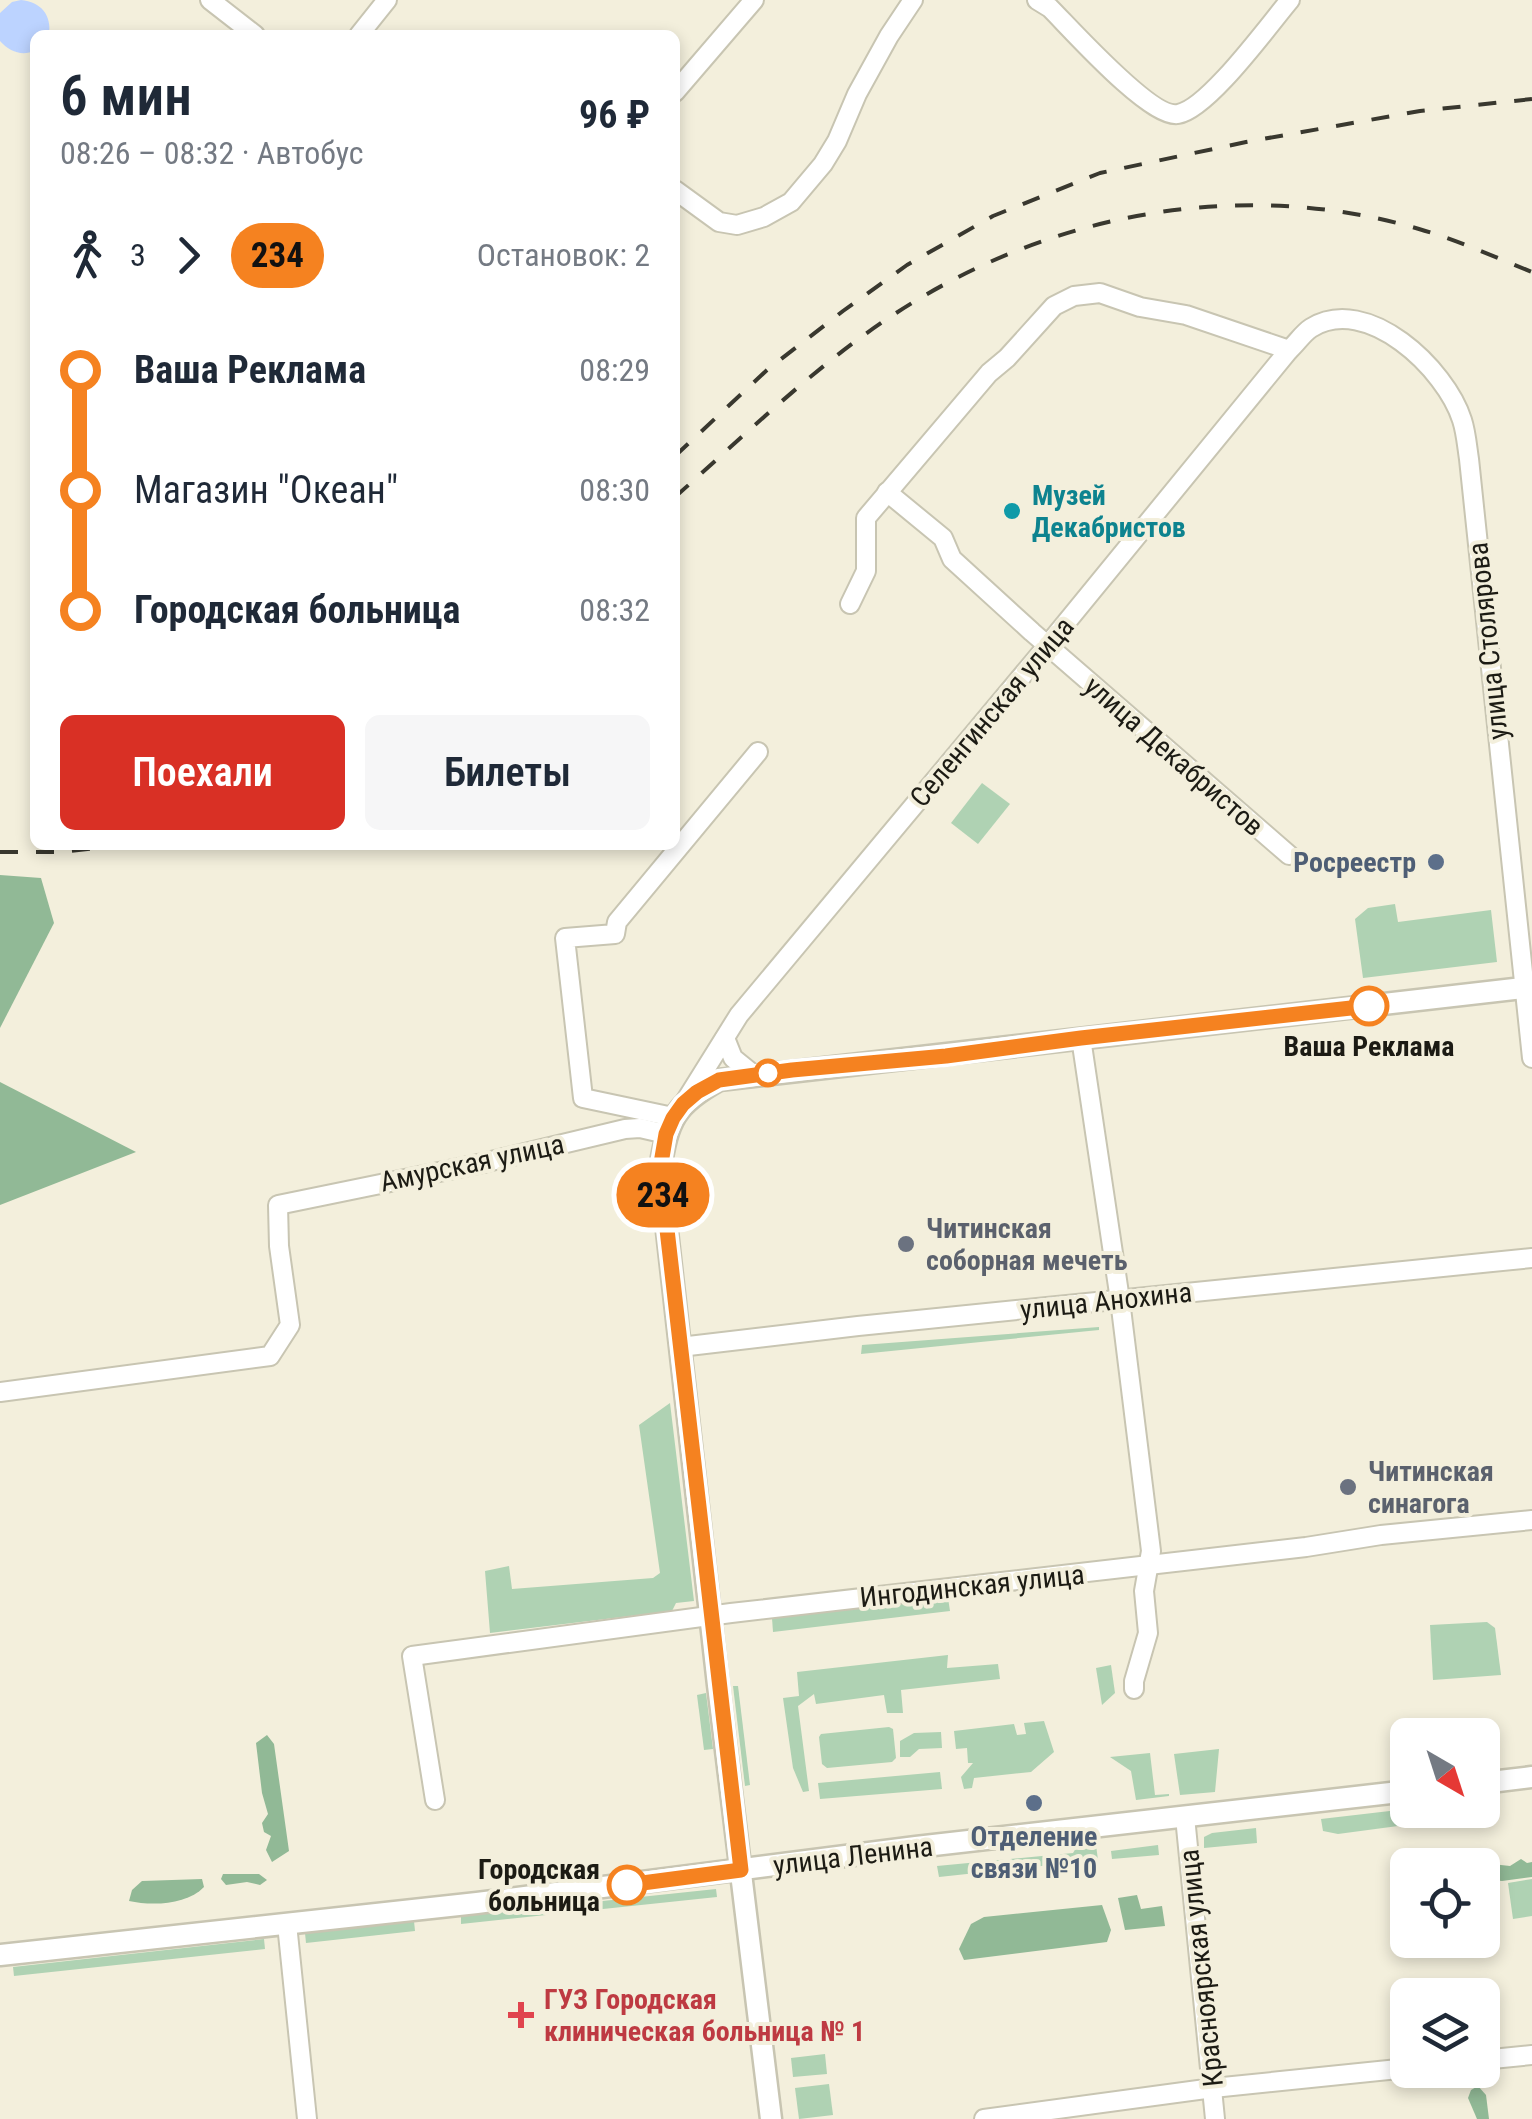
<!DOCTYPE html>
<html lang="ru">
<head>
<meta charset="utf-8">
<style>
	body { margin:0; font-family:"Roboto Condensed",sans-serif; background:#f6f6f7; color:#1f2937; height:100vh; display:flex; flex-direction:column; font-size:38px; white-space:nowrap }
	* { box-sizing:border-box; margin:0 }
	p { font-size:32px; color:#747a83 }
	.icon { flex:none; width:55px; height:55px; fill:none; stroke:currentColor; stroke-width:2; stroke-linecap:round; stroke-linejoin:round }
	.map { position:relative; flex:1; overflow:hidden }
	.panel { position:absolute; left:30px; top:30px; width:650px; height:820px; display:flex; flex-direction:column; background:#fff; border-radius:15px; box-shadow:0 5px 15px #0003 }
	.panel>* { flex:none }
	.badge { padding:0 20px; border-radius:32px; font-size:35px; line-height:65px }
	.needle { width:65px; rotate:141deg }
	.fabs { position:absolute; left:1390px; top:1718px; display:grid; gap:20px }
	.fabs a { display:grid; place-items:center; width:110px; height:110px; border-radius:15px; background:#fff; box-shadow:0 5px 15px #0003; font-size:50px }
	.map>.badge { position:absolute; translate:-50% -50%; box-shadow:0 0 0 5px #fff }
	.legs { display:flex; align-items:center; gap:15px; height:110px; padding:0 30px; font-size:32px }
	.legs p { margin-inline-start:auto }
	.overview { display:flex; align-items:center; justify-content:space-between; height:170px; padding:0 30px }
	h1 { font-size:55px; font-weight:600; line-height:75px }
	.button { display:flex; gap:20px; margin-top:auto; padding:20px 30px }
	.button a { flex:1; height:115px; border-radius:15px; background:#d93025; color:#fff; font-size:40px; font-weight:600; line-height:115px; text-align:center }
	.button a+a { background:#f6f6f7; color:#1f2937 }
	ul { padding:0 30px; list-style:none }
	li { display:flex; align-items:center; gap:35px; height:120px; font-size:38px }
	li i { display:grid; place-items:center; width:15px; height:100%; margin:0 12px; background:currentColor }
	li i::after { content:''; width:25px; height:25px; margin:-12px; border:8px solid; border-radius:50%; background:#fff }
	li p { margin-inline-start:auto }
	li:first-child i { background:linear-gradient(#0000 50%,currentColor 0) }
	li:last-child i { background:linear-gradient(currentColor 50%,#0000 0) }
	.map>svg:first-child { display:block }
	.green { fill:#afd2b3 }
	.forest { fill:#91b996 }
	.water { fill:#bcd3ff }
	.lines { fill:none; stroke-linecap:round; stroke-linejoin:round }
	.minor-casing { stroke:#c8c5b2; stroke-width:22 }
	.major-casing { stroke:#c8c5b2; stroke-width:25 }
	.minor { stroke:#fff; stroke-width:18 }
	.major { stroke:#fff; stroke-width:20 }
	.rail { stroke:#39382f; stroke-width:4; stroke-dasharray:18 18; stroke-linecap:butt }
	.line-1-casing { stroke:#fff; stroke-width:22 }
	.line-1 { stroke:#f58220; stroke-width:15 }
	.culture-dot { fill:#0f9aa8; stroke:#f3efdc; stroke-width:4 }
	.service-dot { fill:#5c6f8a; stroke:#f3efdc; stroke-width:4 }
	.stop-1-dot { fill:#fff; stroke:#f58220; stroke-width:5 }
	.worship-dot { fill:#6b7280; stroke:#f3efdc; stroke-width:4 }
	.health-dot { fill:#e0444e; stroke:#f3efdc; stroke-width:4 }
	.labels { text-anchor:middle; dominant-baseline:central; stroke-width:8; stroke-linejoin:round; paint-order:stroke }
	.culture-label { font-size:28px; font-weight:bold; fill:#0d838f; stroke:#f3efdc; text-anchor:start }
	.street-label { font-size:28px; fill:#1c1b14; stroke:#f3efdc }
	.service-label { font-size:28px; font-weight:bold; fill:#4e5e75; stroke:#f3efdc; text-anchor:end }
	.stop-label { font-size:28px; font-weight:bold; fill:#1c1b14; stroke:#f3efdc }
	.worship-label { font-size:28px; font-weight:bold; fill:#5b616d; stroke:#f3efdc; text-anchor:start }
	.health-label { font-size:28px; font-weight:bold; fill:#be3a42; stroke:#f3efdc; text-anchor:start }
</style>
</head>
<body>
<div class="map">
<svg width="1532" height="2119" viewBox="0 0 1532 2119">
	<rect width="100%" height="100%" fill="#f3efdc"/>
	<g class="green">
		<path d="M982,783L1010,804L978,844L951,823Z"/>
		<path d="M1395,904L1398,922L1491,910L1497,962L1363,978L1355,919L1368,908Z"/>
		<path d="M1099,1327V1330L861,1354L862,1345Z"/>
		<path d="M670,1403L694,1601L676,1603L672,1611L490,1633L485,1571L509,1566L512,1589L653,1578L660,1573L639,1425Z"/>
		<path d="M948,1598L950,1611L773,1632L772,1618Z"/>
		<path d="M1487,1622L1495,1628L1501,1675L1433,1680L1430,1625Z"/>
		<path d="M948,1655L947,1668L998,1664L1000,1679L901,1690L903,1713H887L884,1695L816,1704L814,1694L798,1706L809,1791L803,1792L793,1768L783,1698L799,1696L797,1672Z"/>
		<path d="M1111,1665L1115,1693L1102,1705L1096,1668Z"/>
		<path d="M733,1686H738L750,1785L745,1786Z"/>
		<path d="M706,1693L713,1749L704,1750L697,1695Z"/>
		<path d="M1044,1721L1054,1752L1031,1772L974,1778L972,1788L964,1789L961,1777L973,1763H968L967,1748L956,1749L954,1731L1014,1724L1017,1735L1026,1734L1024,1723Z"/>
		<path d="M889,1727L893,1729L896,1758L892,1762L827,1768L822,1764L819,1737L821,1734Z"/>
		<path d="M941,1732L942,1748L919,1749L910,1757H900V1741L914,1733Z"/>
		<path d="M1219,1749L1215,1792L1180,1795L1174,1754Z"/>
		<path d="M1150,1753L1155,1795L1169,1794V1796L1136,1800L1131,1771L1110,1757Z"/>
		<path d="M940,1772L942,1789L820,1799L818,1783Z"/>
		<path d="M1407,1809L1457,1810L1458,1818L1338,1834L1323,1831L1321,1819Z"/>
		<path d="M1256,1828L1257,1843L1204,1848V1837L1212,1833Z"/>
		<path d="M1096,1845L1098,1860L939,1877L937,1866L1073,1853L1076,1848Z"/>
		<path d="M1158,1845L1159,1855L1112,1859L1111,1851Z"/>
		<path d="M1532,1879V1916L1513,1919L1508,1883Z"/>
		<path d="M716,1889L717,1897L461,1924V1916Z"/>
		<path d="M414,1921L415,1931L306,1943L305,1933Z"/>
		<path d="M264,1939L265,1949L14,1976L13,1967Z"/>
		<path d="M825,2054L827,2074L793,2077L791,2058Z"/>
		<path d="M829,2084L833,2115L799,2119L795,2088Z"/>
	</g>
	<g class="forest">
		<path d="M0,875L41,878L54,923L0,1028Z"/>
		<path d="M0,1082L136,1152L0,1205Z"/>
		<path d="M267,1735L274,1744L289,1851L272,1862L266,1850L271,1836L264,1832L262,1823L268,1814L262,1793L256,1743Z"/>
		<path d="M1521,1859L1527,1863L1532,1862V1877L1502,1881L1484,1879L1483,1867L1492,1864L1510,1866Z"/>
		<path d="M223,1874H259L267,1880L260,1885L247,1882L226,1885L221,1879Z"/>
		<path d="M202,1879L204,1887C187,1905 152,1906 129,1901L132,1890L142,1881Z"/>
		<path d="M1137,1895L1141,1909L1162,1906L1165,1926L1125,1930L1118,1898Z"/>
		<path d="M1102,1905L1111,1930L1107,1942L964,1960L959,1949L971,1924L984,1917Z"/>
		<path d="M1478,2086L1486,2095L1489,2119H1477L1468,2098L1471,2090Z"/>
	</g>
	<path class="water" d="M21,0C41,2 52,15 49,35H35V51C21,56 10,52 0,41V13L12,2Z"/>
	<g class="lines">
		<g class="minor-casing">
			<g id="minor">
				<path d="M210,0L255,35"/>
				<path d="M1037,0L1050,8C1072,30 1151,119 1178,114C1208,109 1268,26 1290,0"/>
				<path d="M359,35L387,0"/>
				<path d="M675,92L754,0"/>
				<path d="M675,190L719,222L737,225L764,217L791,202L823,164L837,141L857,94L889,36L913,0"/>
				<path d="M887,492L943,538L952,559L1032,632L1289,855"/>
				<path d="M850,604L866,571V518L989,373L1007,358L1054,306L1074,296L1100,293L1140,307L1186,315L1289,350"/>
				<path d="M725,1038L733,1058L754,1075"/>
				<path d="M1081,1038L1120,1300L1151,1551L1144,1591L1148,1633L1134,1681V1689"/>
				<path d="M686,1100L739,1015L1047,646L1289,350C1296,344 1303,333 1311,328C1367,293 1446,369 1462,420C1466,432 1467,446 1469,459L1532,1058"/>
				<path d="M673,1117L583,1098L565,938L615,934L617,922L758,752"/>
				<path d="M680,1347L858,1326L1532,1258"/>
				<path d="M0,1392L270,1356L290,1325L279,1246L278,1205L483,1163L625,1129L640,1128L666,1134"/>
				<path d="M435,1800L412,1656L731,1613L1306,1547L1381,1535L1532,1520"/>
				<path d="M1185,1817L1215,2119"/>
				<path d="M287,1924L307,2119"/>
				<path d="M1482,2060L1532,2055"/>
				<path d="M984,2119L1213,2088L1408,2068"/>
			</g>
		</g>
		<g class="major-casing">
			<g id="major">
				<path d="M1482,1783L1532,1777"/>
				<path d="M0,1955L477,1903L916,1847L1408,1791"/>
				<path d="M771,2119L718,1685L660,1169C668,1120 674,1105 719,1080L1532,987"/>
			</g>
		</g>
		<use href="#minor" class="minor"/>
		<use href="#major" class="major"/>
		<g class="rail">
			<path d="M675,456L767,370L843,311L907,265L993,216L1100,173L1246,142L1420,111L1532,99"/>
			<path d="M675,497C744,436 813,368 890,317C1045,214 1239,176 1419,229C1457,240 1495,257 1532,272"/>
			<path d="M0,852H59L127,845"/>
		</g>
	</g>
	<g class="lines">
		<g class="line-1-casing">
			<path id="line-1" d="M627,1885L741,1870L660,1169L666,1134L673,1118L683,1104L697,1092L719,1080L792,1070L946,1056L1081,1038L1369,1006"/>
		</g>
		<use href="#line-1" class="line-1"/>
	</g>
	<circle class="culture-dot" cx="1012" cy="511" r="10"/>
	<g class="service-dot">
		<circle cx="1436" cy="862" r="10"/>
		<circle cx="1034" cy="1803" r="10"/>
	</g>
	<g class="stop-1-dot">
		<circle cx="1369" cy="1006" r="18"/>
		<circle cx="768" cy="1073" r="12"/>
		<circle cx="627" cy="1885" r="18"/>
	</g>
	<g class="worship-dot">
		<circle cx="906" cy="1244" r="10"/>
		<circle cx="1348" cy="1487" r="10"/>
	</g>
	<path class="health-dot" d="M516 2000h10v10h10v10h-10v10h-10v-10h-10v-10h10z"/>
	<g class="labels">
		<g class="culture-label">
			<text x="1032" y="495">Музей<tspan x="1032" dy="32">Декабристов</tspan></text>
		</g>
		<g class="street-label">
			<text transform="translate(1488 641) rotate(-96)">улица Столярова</text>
			<text transform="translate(992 712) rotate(-50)">Селенгинская улица</text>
			<text transform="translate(1174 756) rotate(41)">улица Декабристов</text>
			<text transform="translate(472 1163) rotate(-12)">Амурская улица</text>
			<text transform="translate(1106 1301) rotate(-6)">улица Анохина</text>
			<text transform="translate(972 1586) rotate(-6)">Ингодинская улица</text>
			<text transform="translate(853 1856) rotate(-7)">улица Ленина</text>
			<text transform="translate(1201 1968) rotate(-96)">Красноярская улица</text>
		</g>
		<g class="service-label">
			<text x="1416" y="862">Росреестр</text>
			<text x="1034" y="1836" text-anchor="middle">Отделение<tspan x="1034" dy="32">связи №10</tspan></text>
		</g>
		<g class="stop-label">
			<text x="1369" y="1046">Ваша Реклама</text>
			<text x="600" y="1869" text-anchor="end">Городская<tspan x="600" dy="32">больница</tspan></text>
		</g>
		<g class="worship-label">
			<text x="926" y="1228">Читинская<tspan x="926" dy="32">соборная мечеть</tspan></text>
			<text x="1368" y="1471">Читинская<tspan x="1368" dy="32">синагога</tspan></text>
		</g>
		<g class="health-label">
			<text x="544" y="1999">ГУЗ Городская<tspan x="544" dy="32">клиническая больница № 1</tspan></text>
		</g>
	</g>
</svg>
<div class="fabs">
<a><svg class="needle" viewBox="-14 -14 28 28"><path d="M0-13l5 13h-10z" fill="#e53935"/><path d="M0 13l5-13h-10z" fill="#747a83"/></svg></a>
<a><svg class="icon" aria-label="locate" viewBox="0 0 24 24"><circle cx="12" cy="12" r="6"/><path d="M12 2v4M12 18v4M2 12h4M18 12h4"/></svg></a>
<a><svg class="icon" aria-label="layers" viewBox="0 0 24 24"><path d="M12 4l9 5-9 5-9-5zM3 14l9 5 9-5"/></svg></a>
</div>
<b class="badge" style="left:663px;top:1195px;background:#f58220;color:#111">234</b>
<section class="panel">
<div class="overview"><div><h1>6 мин</h1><p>08:26 – 08:32 · Автобус</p></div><b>96 ₽</b></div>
<div class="legs"><svg class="icon" aria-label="walk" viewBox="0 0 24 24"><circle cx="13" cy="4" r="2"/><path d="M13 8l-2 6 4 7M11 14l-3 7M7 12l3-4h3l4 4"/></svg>3<svg class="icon" aria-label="forward" viewBox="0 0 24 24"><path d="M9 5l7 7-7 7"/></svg><b class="badge" style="background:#f58220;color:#111">234</b><p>Остановок: 2</p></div>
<ul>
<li><i style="color:#f58220"></i><b>Ваша Реклама</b><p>08:29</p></li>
<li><i style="color:#f58220"></i><span>Магазин &quot;Океан&quot;</span><p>08:30</p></li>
<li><i style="color:#f58220"></i><b>Городская больница</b><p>08:32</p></li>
</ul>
<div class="button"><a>Поехали</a><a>Билеты</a></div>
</section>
</div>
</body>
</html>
